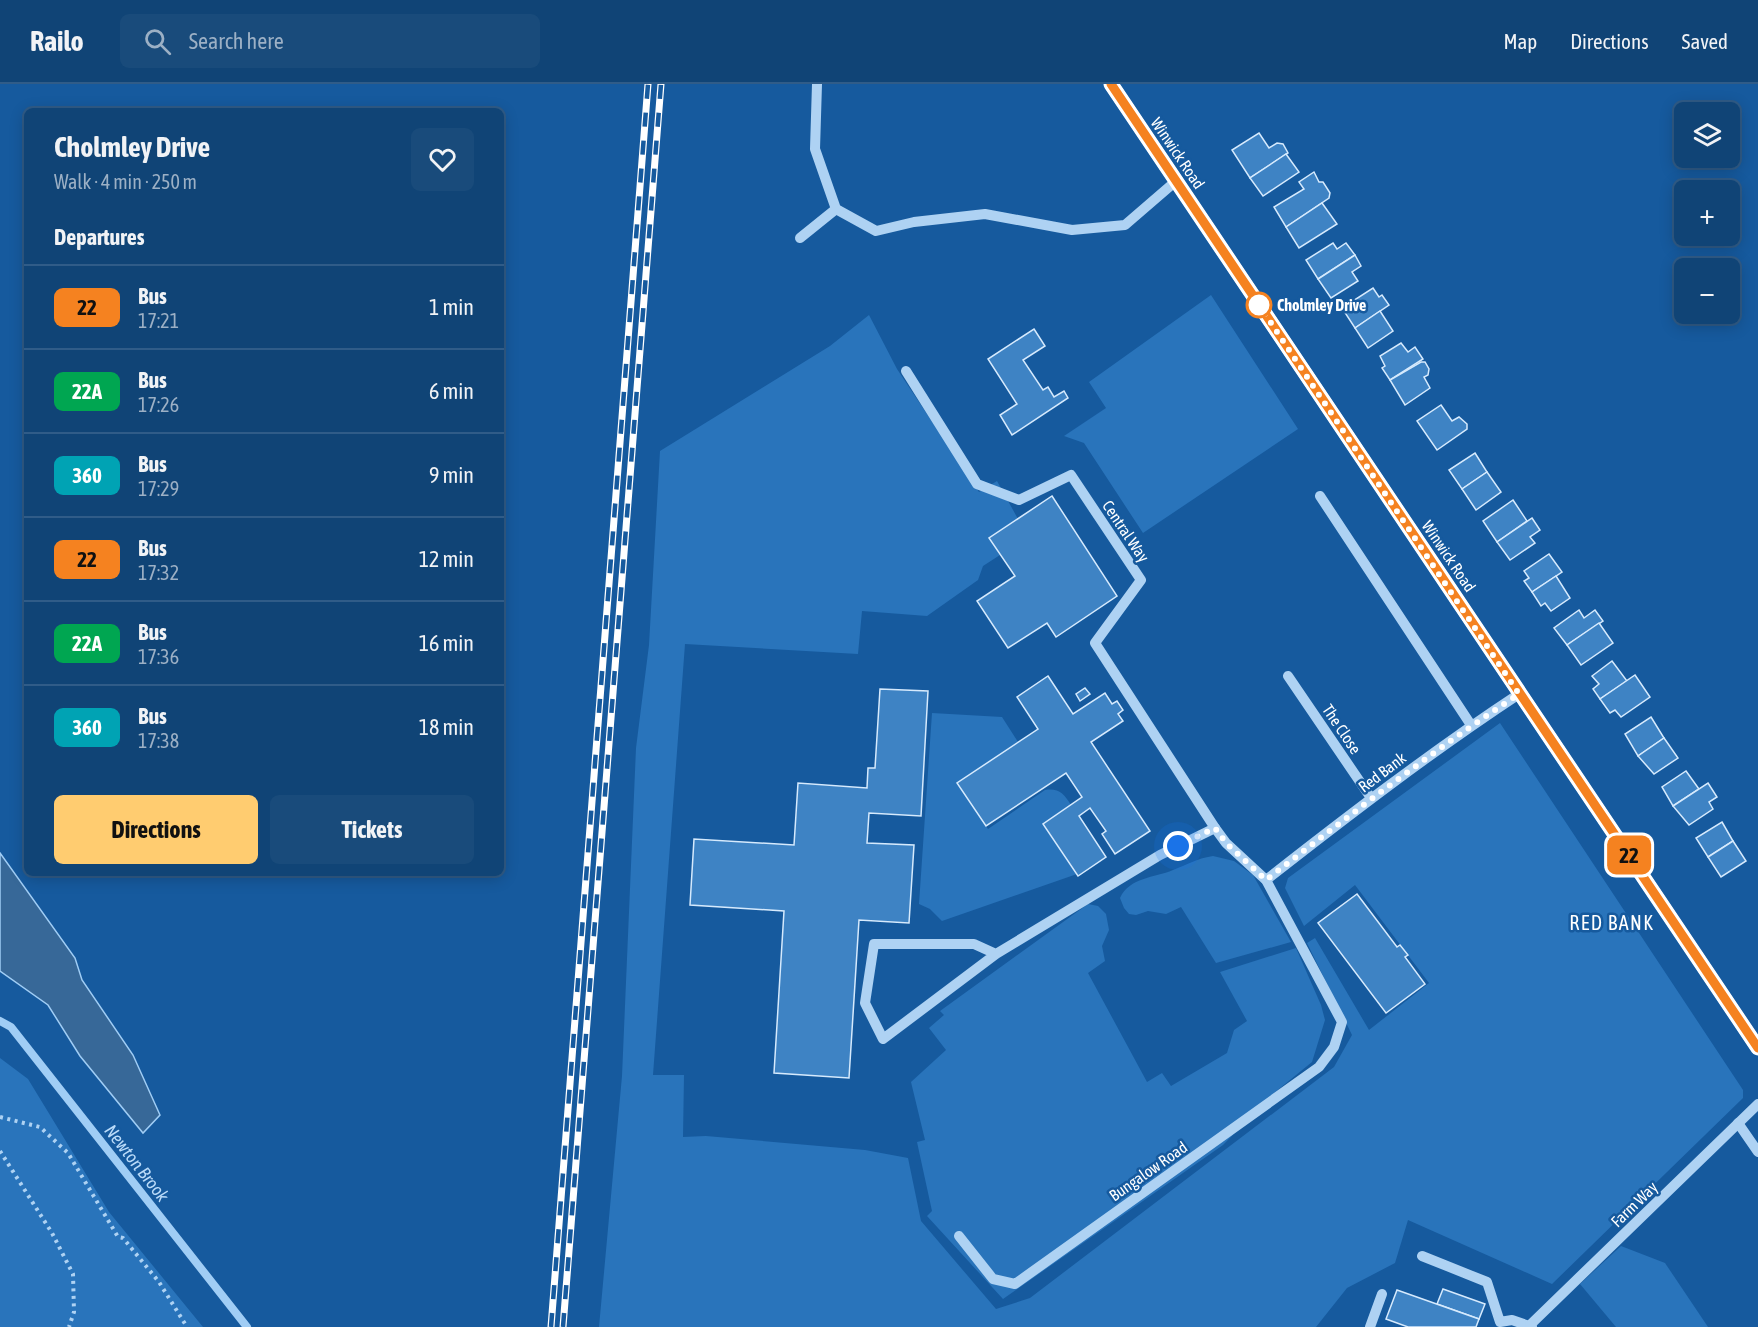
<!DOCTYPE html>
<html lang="en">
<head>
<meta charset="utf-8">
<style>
	body { margin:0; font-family:"Asap Condensed",sans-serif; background:#194b7b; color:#f1f3f6; height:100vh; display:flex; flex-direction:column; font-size:22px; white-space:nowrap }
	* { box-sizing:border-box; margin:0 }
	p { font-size:20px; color:#9cb0c5 }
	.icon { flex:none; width:33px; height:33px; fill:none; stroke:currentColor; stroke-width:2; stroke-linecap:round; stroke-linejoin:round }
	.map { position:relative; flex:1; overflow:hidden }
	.side { position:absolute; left:24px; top:24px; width:480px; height:768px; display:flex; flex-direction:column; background:#104476; border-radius:9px; box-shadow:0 3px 15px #0003,0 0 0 2px #305c88 }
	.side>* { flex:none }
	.badge { padding:0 12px; border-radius:9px; font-size:21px; line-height:39px }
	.fabs { position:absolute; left:1674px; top:18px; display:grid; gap:12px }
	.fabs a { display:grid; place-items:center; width:66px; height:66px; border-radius:9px; background:#104476; box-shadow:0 3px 15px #0003,0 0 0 2px #305c88; font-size:30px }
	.you { position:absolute; width:30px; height:30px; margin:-15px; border:4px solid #fff; border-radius:50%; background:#1a73e8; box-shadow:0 0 0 9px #1a73e833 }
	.map>.badge { position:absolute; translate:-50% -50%; box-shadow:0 0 0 3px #fff }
	h2 { padding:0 30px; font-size:22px; line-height:54px }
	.round { display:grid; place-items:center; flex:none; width:63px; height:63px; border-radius:9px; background:#194b7b }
	.summary { display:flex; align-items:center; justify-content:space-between; height:102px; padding:0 30px }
	h1 { font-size:28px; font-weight:700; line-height:45px }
	.primary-button { display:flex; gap:12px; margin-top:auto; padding:12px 30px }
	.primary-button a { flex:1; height:69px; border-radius:9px; background:#ffcc70; color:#111; font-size:24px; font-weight:700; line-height:69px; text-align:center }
	.primary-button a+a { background:#194b7b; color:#f1f3f6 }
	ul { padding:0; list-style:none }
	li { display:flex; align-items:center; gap:18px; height:84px; padding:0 30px; border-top:2px solid #305c88 }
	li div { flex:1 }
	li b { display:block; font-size:22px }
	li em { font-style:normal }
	li .badge { min-width:66px; font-weight:700; text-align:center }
	header { display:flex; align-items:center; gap:36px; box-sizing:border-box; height:84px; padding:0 30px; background:#104476; border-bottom:2px solid #305c88 }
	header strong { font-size:28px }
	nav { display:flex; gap:33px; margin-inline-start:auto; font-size:21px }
	.search { width:420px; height:54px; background:#194b7b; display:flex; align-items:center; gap:15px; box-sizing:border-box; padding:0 21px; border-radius:9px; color:#9cb0c5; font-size:22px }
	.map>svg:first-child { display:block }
	.green { fill:#2974bb }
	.water { fill:#376898; stroke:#a0cdf5; stroke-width:1.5 }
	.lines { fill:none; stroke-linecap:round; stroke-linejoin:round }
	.stream { stroke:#a0cdf5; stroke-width:8 }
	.building { fill:#3e83c4; stroke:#d6eafd; stroke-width:1.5 }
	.path { stroke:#aed2f3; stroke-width:4; stroke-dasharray:3 4.5; stroke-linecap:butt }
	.minor { stroke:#aed2f3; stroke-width:10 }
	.major { stroke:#fafcff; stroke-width:15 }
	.rail-casing { stroke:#fff; stroke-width:7 }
	.rail { stroke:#165a9e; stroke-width:4.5; stroke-dasharray:14; stroke-linecap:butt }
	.line-casing { stroke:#fff; stroke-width:14 }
	.line { stroke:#f58220; stroke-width:9 }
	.walk { stroke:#fff; stroke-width:6; stroke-dasharray:0 10.8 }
	.stop-dot { fill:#fff; stroke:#f58220; stroke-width:3 }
	.labels { text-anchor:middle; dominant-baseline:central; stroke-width:5; stroke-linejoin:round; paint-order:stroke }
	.street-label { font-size:16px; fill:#fff; stroke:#165a9e }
	.stop-label { font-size:16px; font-weight:bold; fill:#fff; stroke:#165a9e; text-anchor:start }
	.water-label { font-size:18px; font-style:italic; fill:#badbf9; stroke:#165a9e }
	.quarter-label { font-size:20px; letter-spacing:1.5px; fill:#fff; stroke:#165a9e }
</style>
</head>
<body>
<header>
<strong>Railo</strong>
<div class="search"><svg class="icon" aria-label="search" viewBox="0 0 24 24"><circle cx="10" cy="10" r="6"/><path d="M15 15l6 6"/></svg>Search here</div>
<nav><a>Map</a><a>Directions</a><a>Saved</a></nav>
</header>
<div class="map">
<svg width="1758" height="1243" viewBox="0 0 1758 1243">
	<rect width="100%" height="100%" fill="#165a9e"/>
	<g class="green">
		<path d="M1211,211L1298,345L1143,449L1084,359L1064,352L1106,324L1089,298Z"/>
		<path d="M869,231L897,285L979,408L997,397L1018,435L990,454L1000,471L983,482L978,496L927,532L862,527L858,570L685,560L653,991H684L683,1053L706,1052L865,1066L908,1074L921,1137L996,1225L1030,1214L1334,983L1352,951L1307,859L1315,854L1369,946L1429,899L1355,801L1304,842L1285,804L1288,794L1500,639L1743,1006V1014L1552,1200L1408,1136L1395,1179L1347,1204L1316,1243H599L622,992L636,664L649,561L660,367L830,262Z"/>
		<path d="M932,629L1002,633L1018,658L957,699L988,745L1045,706C1059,704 1064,710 1071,721L1043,740L1077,790L942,837L930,825L919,820Z"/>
		<path d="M1213,772L1234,777L1253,791L1291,858L1216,879L1181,823L1166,830L1148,827L1136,831L1129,830L1124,824L1120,814C1130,793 1154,794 1173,786C1189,780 1195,775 1213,772Z"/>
		<path d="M1088,820L1098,822L1106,830L1109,846L1102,862L1105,877L1088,889L1147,998L1162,989L1171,1002L1227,969L1234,946L1247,937L1220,888L1296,864L1321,921L1325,936L1312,978L1274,1009L1223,1061L1003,1215L927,1132L932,1127L917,1058L925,1056L911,998L946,966L929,944L944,931L940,927Z"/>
		<path d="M0,974L28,995L109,1128L203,1243H0Z"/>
		<path d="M1621,1162L1665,1179L1708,1243H1616L1580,1200Z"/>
	</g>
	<path class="water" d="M0,769L75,874L82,896L133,971L160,1031L143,1049L80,972L48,921L0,887Z"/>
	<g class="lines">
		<path class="stream" d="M0,937L11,943L247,1243"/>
	</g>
	<g class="building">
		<path d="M1259,49L1269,64L1277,59L1283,60L1288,69L1250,94L1232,66Z"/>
		<path d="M1286,70L1299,88L1263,112L1250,94Z"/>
		<path d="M1314,88L1319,98H1323L1330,109L1329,114L1286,143L1274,123L1304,105L1299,98Z"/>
		<path d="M1322,119L1337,140L1299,164L1286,143Z"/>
		<path d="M1333,159L1337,165L1346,159L1355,171L1318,195L1306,176Z"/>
		<path d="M1355,171L1361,182L1352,188L1358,197L1331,214L1318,195Z"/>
		<path d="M1373,204L1379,213L1382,211L1389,221L1355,244L1342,224Z"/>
		<path d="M1380,227L1393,247L1368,264L1355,244Z"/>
		<path d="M1034,245L1045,262L1023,276L1043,306L1048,303L1054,313L1064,307L1068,314L1012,351L1000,331L1017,320L988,275Z"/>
		<path d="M1401,259L1408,268L1415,263L1423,275L1390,296L1382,284L1385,282L1380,272Z"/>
		<path d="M1421,278H1425L1429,285L1428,291L1424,293L1430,304L1405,321L1390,296Z"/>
		<path d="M1441,321L1452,337L1459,333L1467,340V345L1437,366L1417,337Z"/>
		<path d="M1475,369L1487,388L1462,405L1449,386Z"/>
		<path d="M1487,388L1501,408L1476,426L1462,405Z"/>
		<path d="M1052,412L1117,512L1056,553L1047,539L1008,564L977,517L1015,492L989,454Z"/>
		<path d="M1513,416L1527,437L1497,458L1483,437Z"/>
		<path d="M1532,434L1540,446L1530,453L1535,459L1510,476L1497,458Z"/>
		<path d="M1549,470L1562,488L1532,508L1524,497L1529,494L1524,487Z"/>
		<path d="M1556,492L1570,514L1551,527L1545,519L1541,522L1532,508Z"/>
		<path d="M1579,526L1584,534L1595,526L1603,537L1567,561L1554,544Z"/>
		<path d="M1599,539L1613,559L1581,581L1567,561Z"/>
		<path d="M1612,577L1627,597L1600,615L1593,605L1599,600L1592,592Z"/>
		<path d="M1635,591L1650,613L1621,633L1615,626L1610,629L1600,615Z"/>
		<path d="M1048,592L1073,630L1105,609L1112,620L1117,617L1123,626L1118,630L1123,637L1091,658L1150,747L1115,770L1102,750L1106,747L1090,724L1079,732L1106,773L1078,792L1043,740L1082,713L1066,689L986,742L957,699L1038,645L1017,613Z"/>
		<path d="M1085,604L1090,610L1080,617L1076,610Z"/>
		<path d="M880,605L928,607L921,732L869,729L867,759L914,761L909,839L859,836L849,994L774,989L784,827L690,821L694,755L794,761L798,699L867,704L868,684H875Z"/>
		<path d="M1651,633L1664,654L1638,672L1625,650Z"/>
		<path d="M1664,654L1678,674L1654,690L1638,672Z"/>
		<path d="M1686,687L1699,705L1673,722L1662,703Z"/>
		<path d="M1708,699L1717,713L1709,718L1713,725L1689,741L1673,722Z"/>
		<path d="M1722,738L1733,757L1708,773L1696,754Z"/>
		<path d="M1733,757L1746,777L1721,793L1708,773Z"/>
		<path d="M1357,810L1397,863L1400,861L1408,871L1405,873L1425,900L1386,929L1318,839Z"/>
		<path d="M1443,1205L1485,1220L1479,1235L1437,1220Z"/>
		<path d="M1397,1206L1479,1235L1476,1243H1408L1386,1235Z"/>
	</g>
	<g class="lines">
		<g class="path">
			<path d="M0,1033L40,1043L68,1069L118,1153L123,1154L159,1198L187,1243"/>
			<path d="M0,1067L52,1149L73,1190L74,1228L69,1243"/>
		</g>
		<g class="minor">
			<path d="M817,0L815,65L836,125L876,147L914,138L985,130L1072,146L1125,141L1176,97"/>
			<path d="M800,154L836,125"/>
			<path d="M906,287L977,400L1019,416L1071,391L1141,496L1095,559L1215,744L1226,759L1266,796L1342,938L1334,963L1319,983L1015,1200L993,1195L959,1152"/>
			<path d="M1320,412L1471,641"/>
			<path d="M1288,592L1371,714"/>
			<path d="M1266,796C1349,731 1431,668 1519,610"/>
			<path d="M996,870L974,860H874L865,919L883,955L996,870L1160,771L1215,744"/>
			<path d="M1738,1039L1758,1068"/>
			<path d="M1422,1172L1487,1198L1500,1238L1512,1236L1532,1243"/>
			<path d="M1530,1241L1758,1020"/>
			<path d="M1370,1243L1382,1210"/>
		</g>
		<path class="major" d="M1111,0L1758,964"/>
		<g class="rail-casing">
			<g id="rail">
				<path d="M551,1243L648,0"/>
				<path d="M563,1243L661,0"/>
			</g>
		</g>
		<use href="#rail" class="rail"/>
	</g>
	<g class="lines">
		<g class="line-casing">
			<path id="line" d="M1111,0L1758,964"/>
		</g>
		<use href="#line" class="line"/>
		<path class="walk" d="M1178,762L1215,744L1226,759L1266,796C1349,732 1431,668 1519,610L1255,215L1259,221"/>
	</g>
	<circle class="stop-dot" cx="1259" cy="221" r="12"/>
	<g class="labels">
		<g class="street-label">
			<text transform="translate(1178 69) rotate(56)">Winwick Road</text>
			<text transform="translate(1126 447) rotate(56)">Central Way</text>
			<text transform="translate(1449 472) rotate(56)">Winwick Road</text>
			<text transform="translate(1342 645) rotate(56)">The Close</text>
			<text transform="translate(1382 688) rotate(-37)">Red Bank</text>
			<text transform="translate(1148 1087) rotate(-35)">Bungalow Road</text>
			<text transform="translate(1634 1120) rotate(-44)">Farm Way</text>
		</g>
		<g class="stop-label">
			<text x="1277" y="221">Cholmley Drive</text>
		</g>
		<g class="water-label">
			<text transform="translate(137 1079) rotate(52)">Newton Brook</text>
		</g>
		<g class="quarter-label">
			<text x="1612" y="838">RED BANK</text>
		</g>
	</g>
</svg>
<div class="fabs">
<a><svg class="icon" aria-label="layers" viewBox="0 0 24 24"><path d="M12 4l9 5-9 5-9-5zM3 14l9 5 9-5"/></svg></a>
<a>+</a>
<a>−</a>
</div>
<div class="you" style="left:1178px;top:762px"></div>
<b class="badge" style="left:1629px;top:771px;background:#f58220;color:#111">22</b>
<section class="side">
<div class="summary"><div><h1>Cholmley Drive</h1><p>Walk · 4 min · 250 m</p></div><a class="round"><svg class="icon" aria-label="heart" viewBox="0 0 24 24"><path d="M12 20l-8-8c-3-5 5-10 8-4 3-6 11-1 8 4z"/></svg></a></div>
<h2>Departures</h2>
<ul>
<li><span class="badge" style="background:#f58220;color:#111">22</span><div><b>Bus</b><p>17:21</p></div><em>1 min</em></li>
<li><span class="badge" style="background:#00a651;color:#fff">22A</span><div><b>Bus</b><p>17:26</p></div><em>6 min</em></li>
<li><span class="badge" style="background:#00a3b4;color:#fff">360</span><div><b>Bus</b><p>17:29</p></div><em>9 min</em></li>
<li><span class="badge" style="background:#f58220;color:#111">22</span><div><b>Bus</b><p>17:32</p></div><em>12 min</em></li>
<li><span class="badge" style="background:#00a651;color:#fff">22A</span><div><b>Bus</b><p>17:36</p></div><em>16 min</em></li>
<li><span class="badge" style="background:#00a3b4;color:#fff">360</span><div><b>Bus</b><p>17:38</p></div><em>18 min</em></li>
</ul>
<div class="primary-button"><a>Directions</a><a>Tickets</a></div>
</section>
</div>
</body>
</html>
